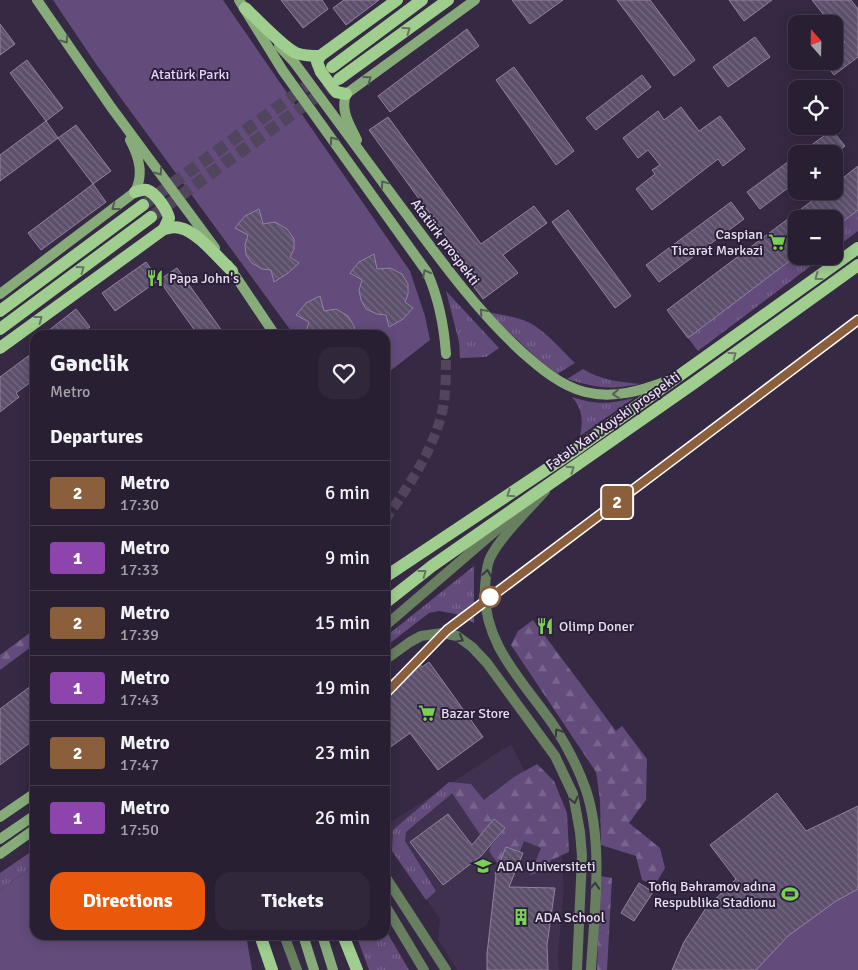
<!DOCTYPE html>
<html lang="en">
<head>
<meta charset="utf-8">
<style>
	body { margin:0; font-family:Signika,sans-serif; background:#30273a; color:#f1f3f6; height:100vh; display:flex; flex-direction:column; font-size:19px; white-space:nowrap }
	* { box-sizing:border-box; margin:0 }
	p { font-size:16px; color:#a5a2ac }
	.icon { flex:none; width:28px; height:28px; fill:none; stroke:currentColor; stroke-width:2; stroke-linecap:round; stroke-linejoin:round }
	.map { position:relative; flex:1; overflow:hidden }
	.details { position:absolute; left:30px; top:330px; width:360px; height:610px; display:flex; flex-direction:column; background:#281f32; border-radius:15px; box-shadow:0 2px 12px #0003,0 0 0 1px #443d4d }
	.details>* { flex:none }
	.badge { padding:0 10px; border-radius:4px; font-size:18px; line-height:32px }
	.needle { width:32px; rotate:340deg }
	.controls { position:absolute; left:788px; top:15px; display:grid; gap:10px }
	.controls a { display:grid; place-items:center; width:55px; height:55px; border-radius:10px; background:#281f32; box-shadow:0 2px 12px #0003,0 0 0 1px #443d4d; font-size:25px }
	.map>.badge { position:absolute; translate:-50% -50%; box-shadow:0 0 0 2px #fff }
	h2 { padding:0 20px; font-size:19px; line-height:45px }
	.round { display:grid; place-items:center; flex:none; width:52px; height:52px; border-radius:15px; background:#30273a }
	.head { display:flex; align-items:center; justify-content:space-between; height:85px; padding:0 20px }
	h1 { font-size:24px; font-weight:700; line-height:38px }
	.cta { display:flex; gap:10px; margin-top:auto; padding:10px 20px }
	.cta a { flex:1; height:58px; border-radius:15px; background:#ea580c; color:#fff; font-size:20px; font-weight:700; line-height:58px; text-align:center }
	.cta a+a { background:#30273a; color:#f1f3f6 }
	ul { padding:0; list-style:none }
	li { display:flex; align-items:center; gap:15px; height:65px; padding:0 20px; border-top:1px solid #443d4d }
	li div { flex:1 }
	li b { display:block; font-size:19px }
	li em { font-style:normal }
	li .badge { min-width:55px; font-weight:700; text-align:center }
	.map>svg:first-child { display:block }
	.built { fill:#403150 }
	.grass { fill:url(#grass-tufts) }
	.forest { fill:url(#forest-firs) }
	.park { fill:#634b7b }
	.building { fill:url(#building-back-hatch); stroke:#9182a1 }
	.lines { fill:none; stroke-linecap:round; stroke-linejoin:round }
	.secondary-tunnel { stroke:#51445d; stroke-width:10; stroke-dasharray:10 5; stroke-linecap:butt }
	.primary-tunnel { stroke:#51445d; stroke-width:12; stroke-dasharray:12 6; stroke-linecap:butt }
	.tertiary { stroke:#687f60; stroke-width:10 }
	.secondary { stroke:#87ac7a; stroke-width:10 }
	.primary { stroke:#9fce8e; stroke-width:12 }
	.oneway { stroke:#667664 }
	.oneway2 { stroke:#555e56 }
	.oneway3 { stroke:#3b3743 }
	.line-casing { stroke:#fff; stroke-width:11 }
	.line { stroke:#8b5e3c; stroke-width:8 }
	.stop-dot { fill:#fff; stroke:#8b5e3c; stroke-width:2.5 }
	.labels { text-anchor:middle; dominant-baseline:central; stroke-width:4; stroke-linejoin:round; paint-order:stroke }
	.park-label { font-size:14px; fill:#e7d4fd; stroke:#2c1f39 }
	.poi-label { font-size:14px; fill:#e7dff0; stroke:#2c1f39; text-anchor:start }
	.street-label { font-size:14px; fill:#e7dff0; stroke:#2c1f39 }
</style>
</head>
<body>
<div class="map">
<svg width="858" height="970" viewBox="0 0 858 970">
	<defs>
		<pattern id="grass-tufts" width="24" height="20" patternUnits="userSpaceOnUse" patternTransform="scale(1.25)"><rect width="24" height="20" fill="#634b7b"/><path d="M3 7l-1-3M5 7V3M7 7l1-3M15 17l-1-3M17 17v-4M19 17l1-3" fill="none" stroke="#79648e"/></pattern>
		<pattern id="forest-firs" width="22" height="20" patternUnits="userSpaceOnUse" patternTransform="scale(1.25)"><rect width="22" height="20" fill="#634b7b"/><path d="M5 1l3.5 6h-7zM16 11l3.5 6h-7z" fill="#79648e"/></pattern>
		<pattern id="building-back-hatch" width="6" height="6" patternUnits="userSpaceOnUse" patternTransform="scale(1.25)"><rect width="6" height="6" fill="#5d506d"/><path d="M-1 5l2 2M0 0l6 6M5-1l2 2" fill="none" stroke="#746982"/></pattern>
	</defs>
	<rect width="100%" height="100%" fill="#362943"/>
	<path class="built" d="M511,744L561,844L564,887L558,954L559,970H457L438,939L440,919L385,840V826Z"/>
	<g class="grass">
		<path d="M858,210V231L834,249V228Z"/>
		<path d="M796,256H824L698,351L688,338Z"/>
		<path d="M446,291L499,348L486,357L460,358L459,342Z"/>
		<path d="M487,312C500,315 517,316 530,323C547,332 561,350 575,363L557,374L537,358Z"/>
		<path d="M583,369C601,380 619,382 640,384C609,390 597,388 567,379Z"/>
		<path d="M572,397C597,405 609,404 634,398L580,436C583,421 583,410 572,397Z"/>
		<path d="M474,566V623L456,614L439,611L429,613L385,647V637Z"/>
		<path d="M449,782L456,790L406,832L405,841L436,891L426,900L392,851L393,830Z"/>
		<path d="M35,849V865L0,890V873Z"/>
		<path d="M385,929L388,934L409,970H369L356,935H385Z"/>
	</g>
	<g class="forest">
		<path d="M533,620L616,731L622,726L647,759L646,800L629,823L660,848L665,868L655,885L642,880L636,856L601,845L600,800L596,772L511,645L518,631Z"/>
		<path d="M35,629V644L0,670V655Z"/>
		<path d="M537,764L554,781L567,813L569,852L551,860L545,871L530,875L541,848L524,841L513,869L503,871L489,851L491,846L505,828L494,819L481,836L452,793L456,790L449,782L471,784L484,800L514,777Z"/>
		<path d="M600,876L612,878L607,970H597Z"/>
	</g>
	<g class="park">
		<path d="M53,0H223L410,271L425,316L430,340L385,375V335H294L96,64Z"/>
		<path d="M777,793L806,831L858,808V970H672L684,942L706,908L736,879L710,845Z"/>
		<path d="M35,865V935H246L252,970H0V890Z"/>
	</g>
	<g class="building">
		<path d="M281,0H322L328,9L303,28Z"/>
		<path d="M344,0H379L346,25L333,8Z"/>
		<path d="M512,0H563L530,24Z"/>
		<path d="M617,0H650L695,60L674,76Z"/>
		<path d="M729,0H772L744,21Z"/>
		<path d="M812,0H851L858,9V57L834,75L823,61H834V51L845,42L834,28V24H831Z"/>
		<path d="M0,24L15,44L0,55Z"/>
		<path d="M467,29L479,46L390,112L378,96Z"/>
		<path d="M755,37L770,57L728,87L713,67Z"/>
		<path d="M27,60L63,108L46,121L10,73Z"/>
		<path d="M514,67L574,151L556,165L496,80Z"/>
		<path d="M642,75L651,87L596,130L586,118Z"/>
		<path d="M681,107L699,131L720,116L745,149L723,166L718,159L652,210L636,189L655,174L652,170L660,165L648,150L638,158L623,138L658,111L664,120Z"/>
		<path d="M388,117L481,244L534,206L547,223L503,255L518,273L483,299L456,263L462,258L369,130Z"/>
		<path d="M46,121L58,138L0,181V155Z"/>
		<path d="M76,125L111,171L93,184L58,138Z"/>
		<path d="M832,130L845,146L835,154H799Z"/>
		<path d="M796,156V182L760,209L747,192Z"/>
		<path d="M858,166V210L834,228V219H796V256L688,338L667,310L825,191H834V185Z"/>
		<path d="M93,184L106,202L41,250L28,233Z"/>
		<path d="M731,202L744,219L659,282L646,265Z"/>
		<path d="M259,209L263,224L275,222L287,229L294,239V249L290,257L299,263L288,273L274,282L271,270L262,269L252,263L246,255L245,245L248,235L235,228L245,216Z"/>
		<path d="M568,210L631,296L615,308L552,222Z"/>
		<path d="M374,254L377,269L390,268L402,274L408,284V294L405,302L413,308L403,319L389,327L386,315L377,314L366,309L361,300L359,290L362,280L350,273L359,262Z"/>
		<path d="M146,262L159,280L115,311L102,293Z"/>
		<path d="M177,268L225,335H198L159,280Z"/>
		<path d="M320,296L324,311L336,309L348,316L354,326L355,335H305L309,322L296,315L306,303Z"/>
		<path d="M76,309L90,327L79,335H43Z"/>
		<path d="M35,351V379L16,393L19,397L0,412V377Z"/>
		<path d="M417,661L422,667L429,662L483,737L438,770L410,733L385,751V684Z"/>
		<path d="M35,683V739L0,765V709Z"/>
		<path d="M777,793L806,831L858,806V889L836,901L788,936L756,970H672L684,942L706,908L736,879L710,845Z"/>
		<path d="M448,814L472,845L494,819L505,828L481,856L443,885L410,842Z"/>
		<path d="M506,847L523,853L509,887L555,888L547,945L548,970H487V954L496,874H495Z"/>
		<path d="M639,883L653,892L634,921L621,913Z"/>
	</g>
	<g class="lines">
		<path class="secondary-tunnel" d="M385,520C409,485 434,450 443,408C446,390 446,371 446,354"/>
		<g class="primary-tunnel">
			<path d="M143,205L330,69"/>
			<path d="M151,217L339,80"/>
		</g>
		<g class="tertiary">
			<path d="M545,491C530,508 500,537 490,558C486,567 486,577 485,587C482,644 524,682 554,726C567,746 578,767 586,790C604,844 594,913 591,970"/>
			<path d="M385,626L515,514"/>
			<path d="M385,660L410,642L421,636L442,633L457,636L472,647L487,663L555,756L573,794L580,832L582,856L577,970"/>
			<path d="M385,876L446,970"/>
			<path d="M385,905L424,970"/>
			<path d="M284,935L297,970"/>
		</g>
		<g class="secondary">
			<path d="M37,0L111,107L215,248"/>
			<path d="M239,0L283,71L427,272C439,299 444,325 446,354"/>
			<path d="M279,46L294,62C329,109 363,156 398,203C437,255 474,308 522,352C540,368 561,386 585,392C613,399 641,391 667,381"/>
			<path d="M357,140C350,125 340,111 346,94L475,0"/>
			<path d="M228,265L275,335"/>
			<path d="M0,294L135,192C144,174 139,157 130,140"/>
			<path d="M0,817L35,793"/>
			<path d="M0,839L35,815"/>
			<path d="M0,854L35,829"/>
			<path d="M303,935L314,970"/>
			<path d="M322,935L333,970"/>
		</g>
		<g class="primary">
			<path d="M245,8C256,18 284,48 296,53C304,56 313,56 320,56L397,0"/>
			<path d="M320,56L317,62L321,72L336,92L346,94"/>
			<path d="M332,67L422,0"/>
			<path d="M339,79L448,0"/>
			<path d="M135,192C139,191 143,189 147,190C156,193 167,210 169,218L164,229"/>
			<path d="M0,311L143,205"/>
			<path d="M0,329L151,217"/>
			<path d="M0,348L164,229C169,228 174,226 180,228C197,231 219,259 232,271"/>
			<path d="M385,577L571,453L858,248"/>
			<path d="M385,603L432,566L694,383L858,265"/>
			<path d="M260,935L272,970"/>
			<path d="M343,935L357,970"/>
		</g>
	</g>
	<defs><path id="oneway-chevron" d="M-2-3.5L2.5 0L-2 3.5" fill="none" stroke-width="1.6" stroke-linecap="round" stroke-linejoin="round" transform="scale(1.25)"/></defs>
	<g class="oneway">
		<use href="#oneway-chevron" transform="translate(407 30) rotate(-36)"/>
		<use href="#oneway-chevron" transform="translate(81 269) rotate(-36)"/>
		<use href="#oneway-chevron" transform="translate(818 277) rotate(144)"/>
		<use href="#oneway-chevron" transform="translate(39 319) rotate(-37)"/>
		<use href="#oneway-chevron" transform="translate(733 355) rotate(-36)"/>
		<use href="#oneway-chevron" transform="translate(571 469) rotate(-35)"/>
		<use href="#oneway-chevron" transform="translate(510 494) rotate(146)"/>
		<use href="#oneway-chevron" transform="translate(423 573) rotate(-37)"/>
	</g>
	<g class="oneway2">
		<use href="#oneway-chevron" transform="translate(65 40) rotate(55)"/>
		<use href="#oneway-chevron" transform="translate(368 79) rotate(-36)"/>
		<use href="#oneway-chevron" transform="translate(333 140) rotate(-126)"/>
		<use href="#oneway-chevron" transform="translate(159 172) rotate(54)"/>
		<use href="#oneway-chevron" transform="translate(384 184) rotate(-127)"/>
		<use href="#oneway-chevron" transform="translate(115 207) rotate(143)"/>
		<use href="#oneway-chevron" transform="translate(426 273) rotate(-118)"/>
		<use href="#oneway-chevron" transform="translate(483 312) rotate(-131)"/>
		<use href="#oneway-chevron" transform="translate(616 394) rotate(175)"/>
	</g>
	<g class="oneway3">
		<use href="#oneway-chevron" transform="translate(487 573) rotate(-81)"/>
		<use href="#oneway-chevron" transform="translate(460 639) rotate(29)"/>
		<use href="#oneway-chevron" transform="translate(558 732) rotate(-123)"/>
		<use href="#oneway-chevron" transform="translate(574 800) rotate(77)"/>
		<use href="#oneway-chevron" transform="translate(595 886) rotate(-87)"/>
	</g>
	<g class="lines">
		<g class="line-casing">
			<path id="line" d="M385,694L447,630L858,320"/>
		</g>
		<use href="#line" class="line"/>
	</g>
	<defs>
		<g id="supermarket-bare" transform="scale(1.35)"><path d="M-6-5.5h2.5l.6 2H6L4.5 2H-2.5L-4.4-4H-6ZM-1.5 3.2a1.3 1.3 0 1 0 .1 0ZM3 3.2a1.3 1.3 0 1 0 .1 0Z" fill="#7ad156" stroke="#2c1f39" stroke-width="2.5" paint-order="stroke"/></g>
		<g id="restaurant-bare" transform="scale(1.35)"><path d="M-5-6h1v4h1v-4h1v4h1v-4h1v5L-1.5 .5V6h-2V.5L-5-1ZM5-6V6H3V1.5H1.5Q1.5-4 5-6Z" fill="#7ad156" stroke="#2c1f39" stroke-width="2.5" paint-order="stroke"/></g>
		<g id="university-bare" transform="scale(1.35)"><path d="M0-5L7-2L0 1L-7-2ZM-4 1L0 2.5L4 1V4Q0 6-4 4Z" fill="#7ad156" stroke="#2c1f39" stroke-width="2.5" paint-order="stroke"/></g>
		<g id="stadium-bare" transform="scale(1.35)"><path d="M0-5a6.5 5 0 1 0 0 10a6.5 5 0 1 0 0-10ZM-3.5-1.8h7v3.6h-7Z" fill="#7ad156" stroke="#2c1f39" stroke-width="2.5" paint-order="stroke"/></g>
		<g id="building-bare" transform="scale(1.35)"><path d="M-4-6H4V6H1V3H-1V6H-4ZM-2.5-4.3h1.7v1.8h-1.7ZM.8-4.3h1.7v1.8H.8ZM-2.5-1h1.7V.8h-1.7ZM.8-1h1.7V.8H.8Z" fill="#7ad156" stroke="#2c1f39" stroke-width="2.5" paint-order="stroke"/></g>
	</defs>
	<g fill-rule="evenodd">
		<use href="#supermarket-bare" x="777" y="242"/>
		<use href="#restaurant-bare" x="155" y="278"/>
		<use href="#restaurant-bare" x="545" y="626"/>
		<use href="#supermarket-bare" x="427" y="713"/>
		<use href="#university-bare" x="483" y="866"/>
		<use href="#stadium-bare" x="790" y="894"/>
		<use href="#building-bare" x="521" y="917"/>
	</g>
	<circle class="stop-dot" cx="490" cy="597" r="10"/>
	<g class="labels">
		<g class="park-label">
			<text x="190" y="74">Atatürk Parkı</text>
		</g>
		<g class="poi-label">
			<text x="763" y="234" text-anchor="end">Caspian<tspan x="763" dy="16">Ticarət Mərkəzi</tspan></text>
			<text x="169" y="278">Papa John's</text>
			<text x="559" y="626">Olimp Doner</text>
			<text x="441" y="713">Bazar Store</text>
			<text x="497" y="866">ADA Universiteti</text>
			<text x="776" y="886" text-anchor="end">Tofiq Bəhramov adına<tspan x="776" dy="16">Respublika Stadionu</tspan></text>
			<text x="535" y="917">ADA School</text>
		</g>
		<g class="street-label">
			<text transform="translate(445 242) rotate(53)">Atatürk prospekti</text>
			<text transform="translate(613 421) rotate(-35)">Fətəli Xan Xoyski prospekti</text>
		</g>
	</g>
</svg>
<div class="controls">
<a><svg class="needle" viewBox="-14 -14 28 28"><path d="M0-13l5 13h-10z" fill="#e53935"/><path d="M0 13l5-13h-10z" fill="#a5a2ac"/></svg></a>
<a><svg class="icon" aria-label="locate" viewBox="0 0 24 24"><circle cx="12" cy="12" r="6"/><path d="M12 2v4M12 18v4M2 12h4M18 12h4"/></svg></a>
<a>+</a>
<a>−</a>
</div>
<b class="badge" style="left:617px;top:502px;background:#8b5e3c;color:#fff">2</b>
<section class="details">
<div class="head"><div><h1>Gənclik</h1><p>Metro</p></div><a class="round"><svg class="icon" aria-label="heart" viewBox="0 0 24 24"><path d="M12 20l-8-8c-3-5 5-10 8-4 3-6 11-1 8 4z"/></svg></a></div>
<h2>Departures</h2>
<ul>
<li><span class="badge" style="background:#8b5e3c;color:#fff">2</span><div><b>Metro</b><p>17:30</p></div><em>6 min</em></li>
<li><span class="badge" style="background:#8e44ad;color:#fff">1</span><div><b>Metro</b><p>17:33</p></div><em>9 min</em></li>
<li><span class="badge" style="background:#8b5e3c;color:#fff">2</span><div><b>Metro</b><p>17:39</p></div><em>15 min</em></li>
<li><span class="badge" style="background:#8e44ad;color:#fff">1</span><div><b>Metro</b><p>17:43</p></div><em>19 min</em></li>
<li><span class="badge" style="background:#8b5e3c;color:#fff">2</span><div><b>Metro</b><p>17:47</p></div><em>23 min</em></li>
<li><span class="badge" style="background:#8e44ad;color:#fff">1</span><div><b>Metro</b><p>17:50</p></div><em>26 min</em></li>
</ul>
<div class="cta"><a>Directions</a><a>Tickets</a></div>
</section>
</div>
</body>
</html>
